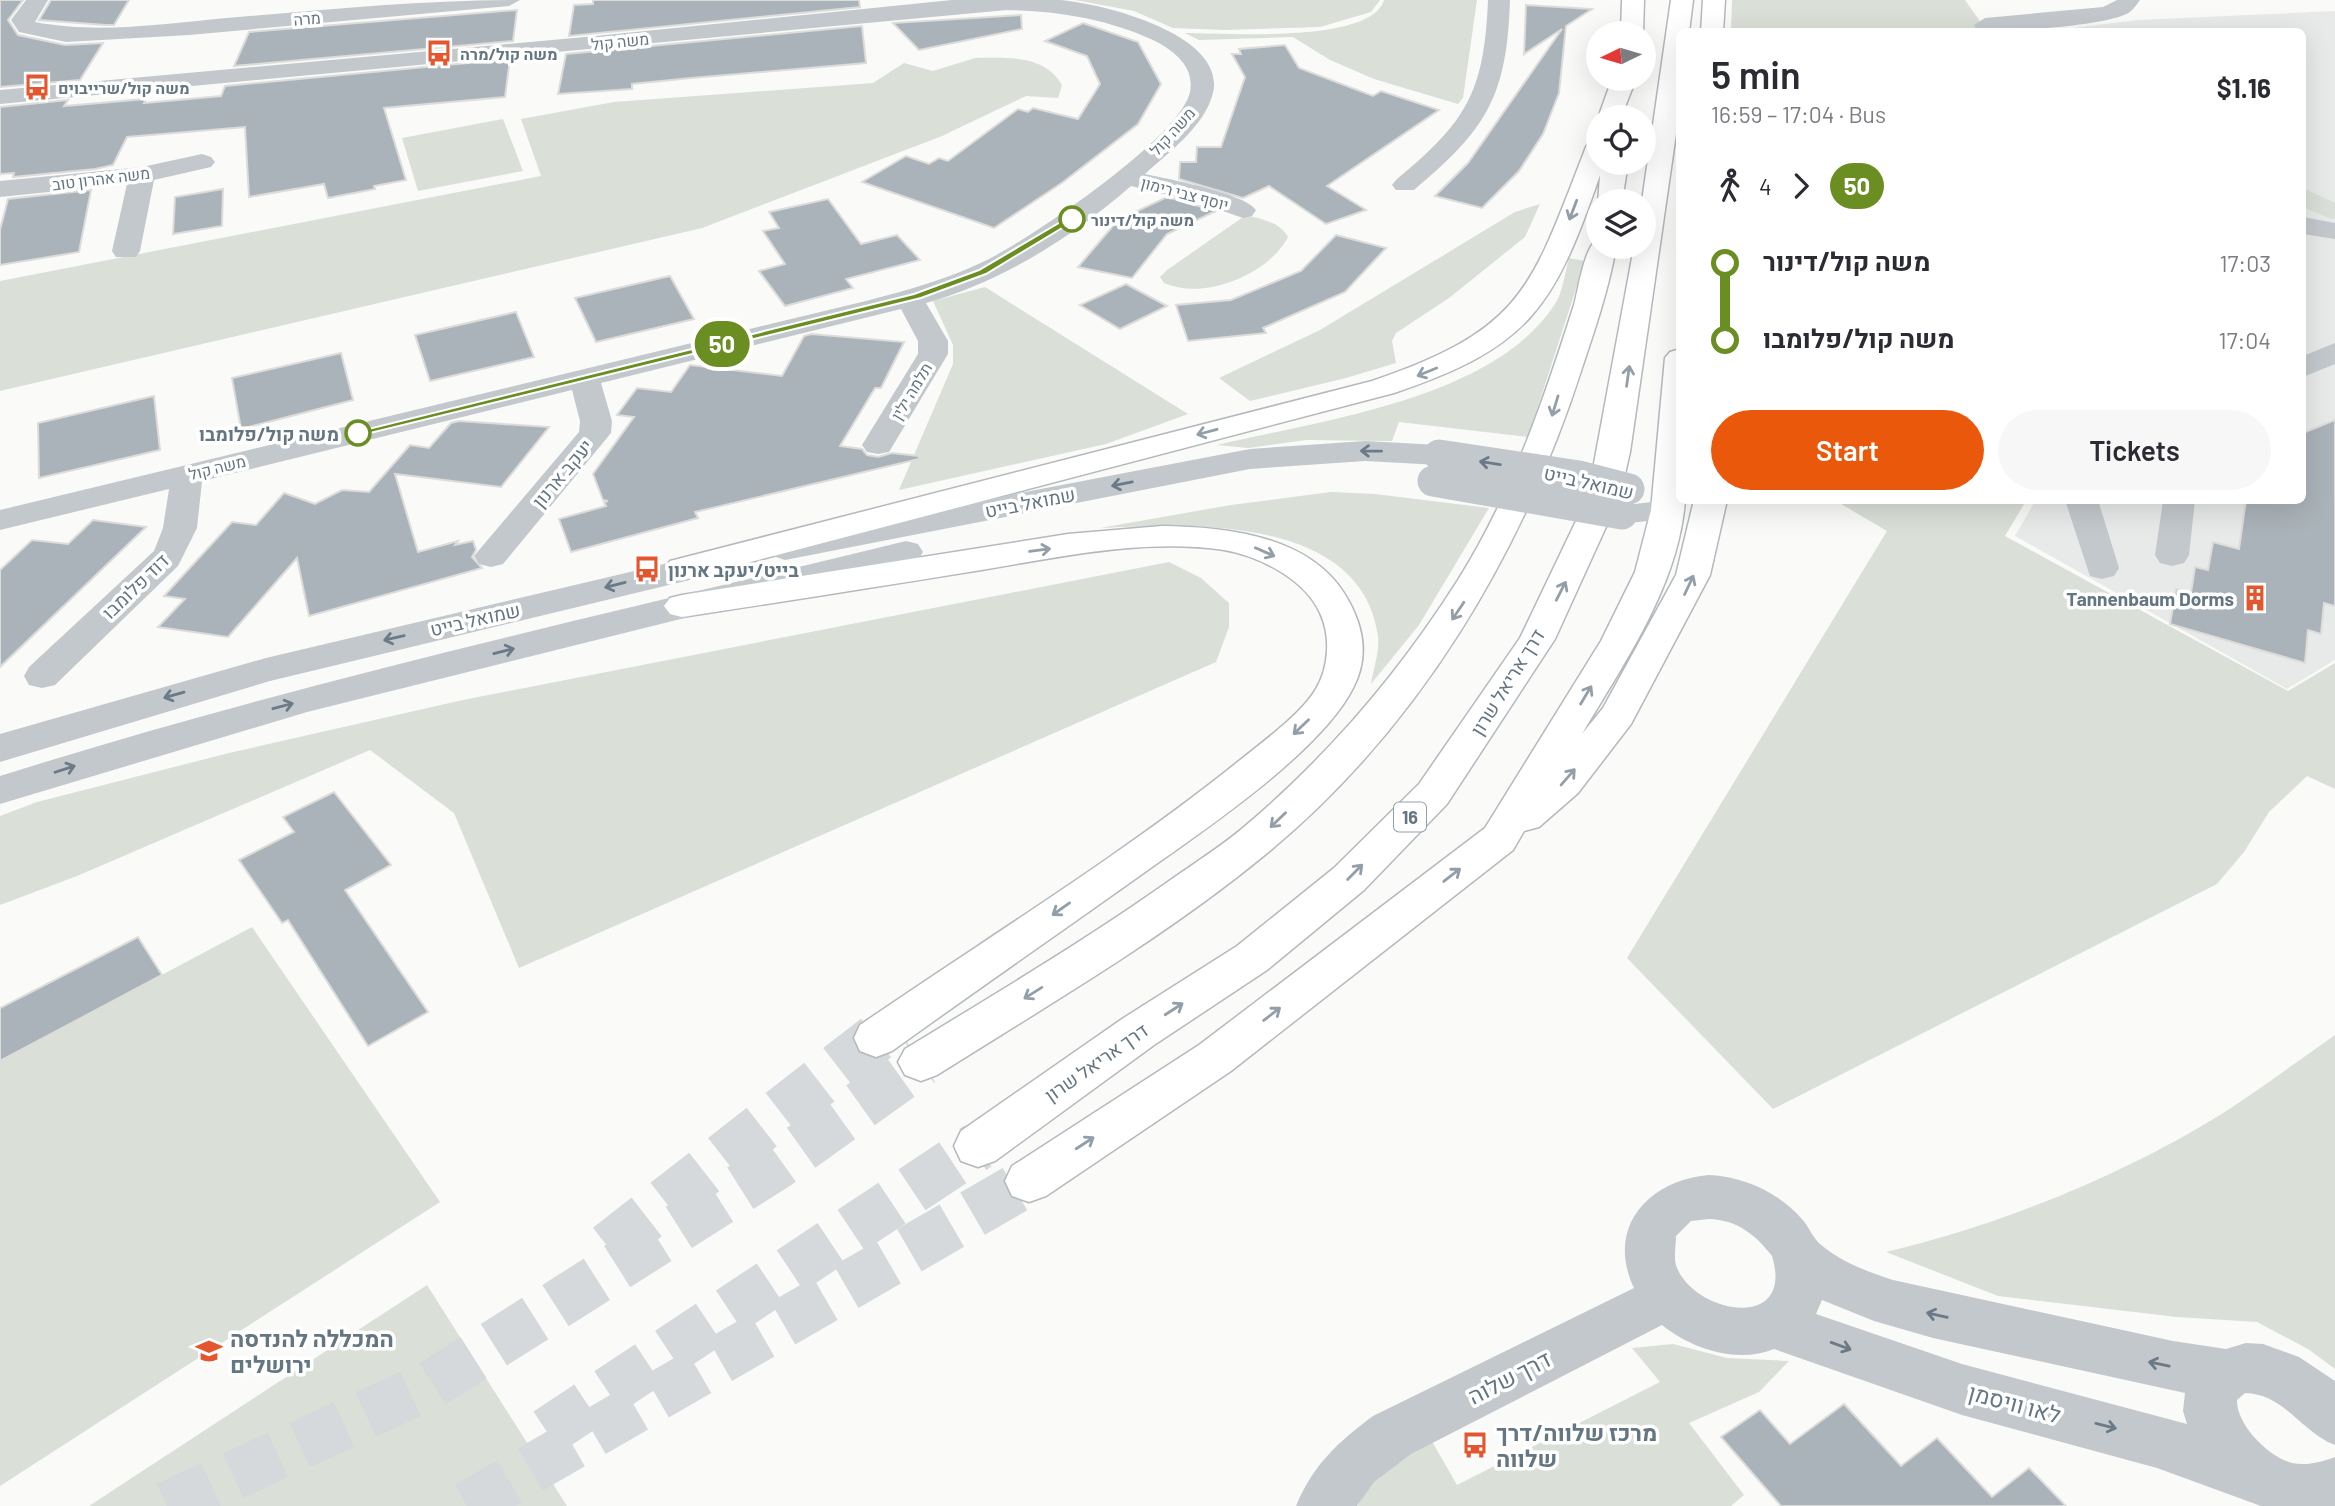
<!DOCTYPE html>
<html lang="en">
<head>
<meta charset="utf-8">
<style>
	body { margin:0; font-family:Barlow,Heebo,sans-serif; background:#f7f7f7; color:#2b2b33; height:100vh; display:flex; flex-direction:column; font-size:26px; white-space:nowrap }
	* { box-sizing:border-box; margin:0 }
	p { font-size:23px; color:#7c7c81 }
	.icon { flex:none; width:38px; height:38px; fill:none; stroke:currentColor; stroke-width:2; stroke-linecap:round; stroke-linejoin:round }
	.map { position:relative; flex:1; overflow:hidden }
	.panel { position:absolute; left:1676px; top:28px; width:630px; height:476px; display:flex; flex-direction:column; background:#fff; border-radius:10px; box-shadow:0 7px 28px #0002 }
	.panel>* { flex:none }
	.badge { padding:0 14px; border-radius:23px; font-size:24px; line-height:46px }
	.needle { width:46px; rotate:265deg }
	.controls { position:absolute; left:1586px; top:21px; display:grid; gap:14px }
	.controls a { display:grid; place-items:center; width:70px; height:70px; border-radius:50%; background:#fff; box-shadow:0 7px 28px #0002; font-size:35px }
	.map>.badge { position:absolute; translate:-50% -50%; box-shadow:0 0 0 4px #fff }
	.legs { display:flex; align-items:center; gap:10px; height:77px; padding:0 35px; font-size:23px }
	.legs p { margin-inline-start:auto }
	.head { display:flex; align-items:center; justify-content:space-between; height:119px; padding:0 35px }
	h1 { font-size:38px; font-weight:600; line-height:52px }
	.action { display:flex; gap:14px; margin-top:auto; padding:14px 35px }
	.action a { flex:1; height:80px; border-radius:42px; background:#ea580c; color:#fff; font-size:28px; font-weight:600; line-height:80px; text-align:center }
	.action a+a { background:#f7f7f7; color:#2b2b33 }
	ul { padding:0 35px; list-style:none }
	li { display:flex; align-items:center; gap:24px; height:77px; font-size:26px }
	li i { display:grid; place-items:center; width:10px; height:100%; margin:0 9px; background:currentColor }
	li i::after { content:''; width:18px; height:18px; margin:-9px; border:5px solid; border-radius:50%; background:#fff }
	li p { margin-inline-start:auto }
	li:first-child i { background:linear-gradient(#0000 50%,currentColor 0) }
	li:last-child i { background:linear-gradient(currentColor 50%,#0000 0) }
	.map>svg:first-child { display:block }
	.built { fill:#e8e9e9 }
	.green { fill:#dadfd7 }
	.building { fill:#aab3b9; stroke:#dcdcda; stroke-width:2 }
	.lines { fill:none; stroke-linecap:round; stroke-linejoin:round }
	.highway-tunnel { stroke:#d5d9db; stroke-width:49; stroke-dasharray:49 24; stroke-linecap:butt }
	.highway-casing { stroke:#b4b9bd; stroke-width:3 }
	.minor { fill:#c3c8cc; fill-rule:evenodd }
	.highway { fill:#fff; fill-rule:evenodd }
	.minor-bridge { stroke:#c3c8cc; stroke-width:31 }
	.oneway { stroke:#939fa8 }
	.oneway2 { stroke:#6a7a87 }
	.line-1 { fill:#6b8e23; stroke:#fff; stroke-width:2 }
	.stop-1-dot { fill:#fff; stroke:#6b8e23; stroke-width:3.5 }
	.labels { text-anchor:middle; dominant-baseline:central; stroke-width:7; stroke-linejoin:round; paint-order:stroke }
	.far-street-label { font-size:16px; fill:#657683; stroke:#fff }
	.far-poi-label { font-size:16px; font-weight:bold; fill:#657683; stroke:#fff; text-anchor:start }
	.far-stop-label { font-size:16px; font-weight:bold; fill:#657683; stroke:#fff; text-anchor:start }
	.shield { fill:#fff; stroke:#939fa8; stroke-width:2 }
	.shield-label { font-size:18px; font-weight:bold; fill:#657683 }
	.stop-label { font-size:19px; font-weight:bold; fill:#657683; stroke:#fff; text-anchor:end }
	.street-label { font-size:19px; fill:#657683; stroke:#fff }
	.poi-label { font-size:19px; font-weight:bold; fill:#657683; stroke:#fff; text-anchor:start }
	.near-poi-label { font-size:23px; font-weight:bold; fill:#657683; stroke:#fff; text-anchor:start }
	.near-street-label { font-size:23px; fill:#657683; stroke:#fff }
</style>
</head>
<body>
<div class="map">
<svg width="2335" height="1506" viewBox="0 0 2335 1506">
	<rect width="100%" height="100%" fill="#fafaf8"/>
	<path class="built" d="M2335,11V660L2287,689L2015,536L2035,501L2303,500V32L2048,31L2138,20Z"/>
	<g class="green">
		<path d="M1075,0H1380L1371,12L1320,27L1224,30L1173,28L1134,11Z"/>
		<path d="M1384,0H1477L1463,98L1458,104L1374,79L1330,60L1293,37L1199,40L1185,33C1225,33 1371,44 1384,0Z"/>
		<path d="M1732,0H1965L1987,31L1731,32Z"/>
		<path d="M975,58C1008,58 1044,54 1062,85L1058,98L1026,96L942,136L702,228L0,391V281L541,176L521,119L614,102L873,83L904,63L933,71Z"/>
		<path d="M503,119L523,171L418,191L402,138Z"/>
		<path d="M2303,188L2335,203V218L2331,219L2303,207Z"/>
		<path d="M1540,204L1525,237L1449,298L1396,333L1392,341L1396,363L1346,378L1250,401L1219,378L1320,330L1515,212Z"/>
		<path d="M1246,215C1261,219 1280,222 1288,237C1269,274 1204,301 1164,283L1160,277L1167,270Z"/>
		<path d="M1569,258L1585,261L1528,437L1399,422L1392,441L1306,440L1248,448L1217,445C1321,420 1494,399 1555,304C1563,292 1565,272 1569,258Z"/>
		<path d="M985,287L1188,414L1106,444L899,490L953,364V345L933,301Z"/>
		<path d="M1331,492L1375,494L1489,508L1419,625L1371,684C1373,670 1380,651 1378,636C1361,514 1189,524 1100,528L1231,505Z"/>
		<path d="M1836,501H2026L2005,536L2288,691L2335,663V789L2307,776L2269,812L2244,852L2217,884L1773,1109L1627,958L1887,531Z"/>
		<path d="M1169,562L1201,578L1229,603V627L1216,662L519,968L454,813L370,750L77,876L0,905V816L37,802L229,753L463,700Z"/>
		<path d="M252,927L440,1202L0,1486V1061Z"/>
		<path d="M2335,1035V1369L2308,1349L2257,1322L2177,1317L1998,1296L1886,1252C2002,1225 2134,1171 2234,1106C2268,1083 2301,1059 2335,1035Z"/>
		<path d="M427,1285L567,1506H89Z"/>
		<path d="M1673,1344L1727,1358L1789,1361L1759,1392L1689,1423L1744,1495L1731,1506H1358L1366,1488L1430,1438L1457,1485L1660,1382L1632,1348Z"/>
	</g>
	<g class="building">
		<path d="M0,0H23L8,20L18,35L65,45L103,43L80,80L0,87Z"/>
		<path d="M51,0H129L114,25H106L39,20Z"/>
		<path d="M593,0H859L860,7L569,36L574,5L593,4Z"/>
		<path d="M1526,5L1592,9L1566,26L1559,93L1543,134L1519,171L1482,208L1435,196L1468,163L1562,29L1524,54Z"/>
		<path d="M517,10L513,41L234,66L249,32Z"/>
		<path d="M1021,15L1022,29L919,50L893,23Z"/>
		<path d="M1083,23L1138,42L1161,84L1138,124L1063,182L994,228L862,182L906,156L929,164L939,158L948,161L1018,109L1028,112L1033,108L1078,119L1100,84L1087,56L1045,41Z"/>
		<path d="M862,26L866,63L691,78L632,84V89L558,94L566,54Z"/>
		<path d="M1285,45L1299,68L1373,96L1381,91L1439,110L1327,186L1366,210L1326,224L1269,186L1243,198L1179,179L1180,162H1196L1197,147H1221L1245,77L1232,54H1241L1239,49Z"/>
		<path d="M510,59L505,97L384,108L406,180L374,186L375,189L328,198L324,184L249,197L245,127L127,137L113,165L95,169L13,177L14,173L0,174V107L68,100L64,106L146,99L144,103L221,96L225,86Z"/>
		<path d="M223,189L222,226L173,234L175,197Z"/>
		<path d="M91,190L79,252L0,265V230L8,199Z"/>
		<path d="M1167,197L1216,211L1167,234L1132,278L1078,267L1118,220Z"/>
		<path d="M828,199L861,244L897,235L920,260L846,279L853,288L785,306L759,271L785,264L763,231L779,228L769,212Z"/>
		<path d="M1336,235L1386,248L1345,292L1263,328L1266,333L1188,341L1176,305L1231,300L1301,271Z"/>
		<path d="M670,276L694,319L596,342L575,298Z"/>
		<path d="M1126,284L1167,306L1120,329L1080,305Z"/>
		<path d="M516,312L534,357L430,381L415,335Z"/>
		<path d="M811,334L904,342L881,388H875L840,446L862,449L867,455L878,457L892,453L919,456V459L695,512L698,518L571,552L559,519L606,506L604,502L608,501L603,500L593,474L634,417L617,415L637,388L671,392L690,365L782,376L804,336Z"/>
		<path d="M341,353L353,400L241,429L232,378Z"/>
		<path d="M154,396L160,450L39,478L38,423Z"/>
		<path d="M2335,420V606L2324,603L2321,634L2308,630L2305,663L2170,624L2176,589L2191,593L2195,567L2208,570L2213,542L2239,549L2246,500H2303V433Z"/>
		<path d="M459,421L549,427L501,487L395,474L418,552L458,541L455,545L473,541L476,550L472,557L482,568L309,616L297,558L228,637L158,627L185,599L164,596L232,522L256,525L284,493L315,504L342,490L369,492L410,445L429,448L451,423Z"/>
		<path d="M93,520L146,527L0,667V570L32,540L68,544Z"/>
		<path d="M334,792L391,865L345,890L428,1012L368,1046L288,920L282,923L239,860L294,832L283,817Z"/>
		<path d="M138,937L162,975L0,1061V1008Z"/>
		<path d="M1844,1404L1901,1466L1937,1438L1992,1497L2029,1468L2066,1506H1781L1721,1437L1760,1410L1790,1444Z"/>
	</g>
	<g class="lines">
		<g class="highway-tunnel">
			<path d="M608,1247L876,1038"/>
			<path d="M547,1432L978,1146"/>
			<path d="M167,1506L432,1384L777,1165L921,1062"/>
			<path d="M467,1506L1029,1181"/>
		</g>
		<g class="highway-casing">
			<g id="highway">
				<path d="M1622,0H1644L1643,33H1621Z"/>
				<path d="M1671,0H1693L1689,32H1680V106L1630,452L1620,496L1555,639L1447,804L1364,890L1267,970L1154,1045L995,1161L978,1167L961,1161L954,1146L961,1131L1122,1019L1237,946L1334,868L1419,784L1520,638L1588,496L1634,247H1643L1642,201Z"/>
				<path d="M1703,0H1725L1723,32H1701Z"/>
				<path d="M1612,79H1636L1621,117L1598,118Z"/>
				<path d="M1598,140V163H1628L1622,201L1598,204L1600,175C1554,308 1530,347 1394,393L682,580L670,577L665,569L670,561L1372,381C1525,329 1531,288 1586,147L1589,142Z"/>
				<path d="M1598,240V247H1616C1609,288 1596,326 1583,365C1523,553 1419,728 1266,854C1164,938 1048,1005 937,1075L921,1081L905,1075L898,1062L905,1049C995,994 1086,940 1172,879C1196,862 1222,846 1244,827C1328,756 1399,673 1458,580C1511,496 1544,399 1574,305C1578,291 1585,243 1598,240Z"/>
				<path d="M1680,349V500H1685C1679,585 1624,663 1582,734L1603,708L1676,575L1694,500H1727L1710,575L1631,724L1578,793L1539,827L1524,831L1513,850L1231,1071L1046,1196L1029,1202L1012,1196L1005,1181L1012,1166L1199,1045L1485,828L1601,641L1635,572L1651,510L1665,358L1670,352Z"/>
				<path d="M1162,526C1225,527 1307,535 1344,593C1363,623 1370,656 1353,688C1322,750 1210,826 1152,867C1065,929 978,989 892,1051L876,1057L860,1051L854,1038L860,1025C985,939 1116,859 1234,765C1258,745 1300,716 1316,689C1329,667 1331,636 1320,613C1305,579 1259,556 1224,550C1141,538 1057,558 975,571C877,587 780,602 682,617L670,614L664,606L670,598L682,595L1068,534Z"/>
			</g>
		</g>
		<g class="minor">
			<path d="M26,0H48L35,22C96,34 164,24 226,18C324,10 421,0 520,0L509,6L189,35L66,42L19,32L11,20Z"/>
			<path d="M952,0C988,0 1024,0 1059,0C1101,3 1227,34 1213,93C1205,126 1169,152 1145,174C1168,179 1244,193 1256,210L1252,216L1243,218L1197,202L1131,186C1071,238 1003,281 926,303L948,341V354L889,452L878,454L867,452L862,445L918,354V341L901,309L601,383L612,421L611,433L503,564L491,567L479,564L474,556L579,432L580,421L572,390L202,481L197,528L178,566L55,685L42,688L29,685L24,676L29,667L154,551L163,528L169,489L0,530V510L866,301C908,290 948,279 987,260C1031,238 1180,138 1190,92C1195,66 1173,50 1153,40C1107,19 1058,11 1007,10L0,104V90L585,37Z"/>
			<path d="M1488,0H1510C1507,96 1487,129 1414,190H1396L1392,185L1396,180C1467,121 1484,93 1488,0Z"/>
			<path d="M2117,0H2140C2136,6 2131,13 2124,15C2099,26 2006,32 1978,32L1974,25L1985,18L2103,7Z"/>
			<path d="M202,154L211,157L215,162L211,167L154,180L140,251L136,257H116L112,251L127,184L0,197V181L142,167Z"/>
			<path d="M2303,217L2335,223V239L2303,234Z"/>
			<path d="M2335,343V364L2303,377V356Z"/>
			<path d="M1365,441L1439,445L1450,448L1455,455L1450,462L1439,465L1365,461L1250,469L785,560L773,556L768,549L773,542L785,538L1250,449Z"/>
			<path d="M1668,500L1680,503L1685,510L1680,517L1622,524L1610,521L1605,514L1610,507Z"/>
			<path d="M2065,500H2098L2119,568L2114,576L2102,579L2090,576Z"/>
			<path d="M2195,500L2189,555L2184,563L2172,566L2160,563L2155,555L2163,501Z"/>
			<path d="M906,541L918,544L923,552L918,560L307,712L0,804V776C298,682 603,615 906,541Z"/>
			<path d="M719,551L731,554L736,562L731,570L270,681L0,762V734L266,658Z"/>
			<path d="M1709,1175C1744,1177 1778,1192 1801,1218C1809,1226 1812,1237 1820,1244C1841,1262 1868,1272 1893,1280L2173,1341L2226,1349L2246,1343L2263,1344L2299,1357L2335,1381V1445C2301,1432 2285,1394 2245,1393L2237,1400C2236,1424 2268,1457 2292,1463C2307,1466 2321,1462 2335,1457V1506H2261L2157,1468L1962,1415L1774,1349C1737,1364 1692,1349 1662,1325L1411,1454L1374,1482L1357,1506H1296C1313,1465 1338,1442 1373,1416L1634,1288C1605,1227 1649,1180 1709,1175ZM1709,1219C1737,1220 1755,1234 1772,1256C1795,1331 1697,1315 1677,1268C1673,1259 1676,1246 1676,1236L1691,1221ZM1822,1300L1874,1321L1933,1338L2185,1393L2183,1411L2187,1424L1962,1364L1816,1314Z"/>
		</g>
		<use href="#highway" class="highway"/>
		<g class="minor-bridge">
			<path d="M1439,455L1579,476L1629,489"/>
			<path d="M1433,481L1622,514"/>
		</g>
	</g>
	<defs><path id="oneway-shaft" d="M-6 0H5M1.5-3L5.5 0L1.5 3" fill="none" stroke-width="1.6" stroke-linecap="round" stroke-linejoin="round" transform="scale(1.75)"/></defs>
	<g class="oneway">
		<use href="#oneway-shaft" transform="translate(1573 210) rotate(111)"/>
		<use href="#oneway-shaft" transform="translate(1427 372) rotate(158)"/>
		<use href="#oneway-shaft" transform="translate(1628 376) rotate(-82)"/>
		<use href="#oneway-shaft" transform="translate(1555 406) rotate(107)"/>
		<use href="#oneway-shaft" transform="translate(1207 432) rotate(165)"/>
		<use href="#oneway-shaft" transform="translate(1040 550) rotate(-8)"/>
		<use href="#oneway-shaft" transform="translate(1265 552) rotate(24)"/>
		<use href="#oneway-shaft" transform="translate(1689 585) rotate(-65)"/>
		<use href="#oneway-shaft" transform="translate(1561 591) rotate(-63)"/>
		<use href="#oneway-shaft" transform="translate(1458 611) rotate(124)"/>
		<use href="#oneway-shaft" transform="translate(1586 695) rotate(-59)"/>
		<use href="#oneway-shaft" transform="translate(1301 727) rotate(136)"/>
		<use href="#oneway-shaft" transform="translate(1568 777) rotate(-49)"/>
		<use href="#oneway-shaft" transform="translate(1278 820) rotate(136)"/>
		<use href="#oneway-shaft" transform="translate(1355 872) rotate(-45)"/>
		<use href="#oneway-shaft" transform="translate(1452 875) rotate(-38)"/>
		<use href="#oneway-shaft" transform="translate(1061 909) rotate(145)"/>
		<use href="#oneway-shaft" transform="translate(1033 993) rotate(148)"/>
		<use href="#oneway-shaft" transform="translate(1174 1009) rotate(-33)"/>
		<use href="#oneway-shaft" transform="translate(1272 1014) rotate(-38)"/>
		<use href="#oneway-shaft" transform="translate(1085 1143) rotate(-33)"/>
	</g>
	<g class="oneway2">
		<use href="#oneway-shaft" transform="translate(1371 451) rotate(-179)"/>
		<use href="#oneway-shaft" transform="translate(1490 463) rotate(-171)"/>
		<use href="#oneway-shaft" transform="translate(1122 484) rotate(169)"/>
		<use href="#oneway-shaft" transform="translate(615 585) rotate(166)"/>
		<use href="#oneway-shaft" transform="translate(394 638) rotate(167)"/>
		<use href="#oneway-shaft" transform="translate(504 651) rotate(-14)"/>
		<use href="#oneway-shaft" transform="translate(174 695) rotate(164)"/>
		<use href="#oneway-shaft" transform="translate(283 706) rotate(-15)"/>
		<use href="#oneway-shaft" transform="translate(65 769) rotate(-18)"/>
		<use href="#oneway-shaft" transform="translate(1937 1315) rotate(-167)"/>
		<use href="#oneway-shaft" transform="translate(1841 1346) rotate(20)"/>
		<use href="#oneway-shaft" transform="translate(2159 1364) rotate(-168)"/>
		<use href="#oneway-shaft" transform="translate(2106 1426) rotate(14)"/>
	</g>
	<path class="line-1" d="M1069,217L1077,219L986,274L921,298L358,436L352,433L914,294L979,270Z"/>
	<defs>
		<g id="bus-bare" transform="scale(2.1)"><path d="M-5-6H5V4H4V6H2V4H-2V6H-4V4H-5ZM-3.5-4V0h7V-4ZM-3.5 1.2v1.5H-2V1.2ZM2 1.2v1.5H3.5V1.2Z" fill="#e4572e" stroke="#fff" stroke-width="2.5" paint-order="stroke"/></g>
		<g id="building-bare" transform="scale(2.1)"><path d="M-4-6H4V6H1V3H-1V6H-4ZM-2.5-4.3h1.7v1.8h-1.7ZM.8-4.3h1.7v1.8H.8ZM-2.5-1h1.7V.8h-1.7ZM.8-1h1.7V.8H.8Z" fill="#e4572e" stroke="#fff" stroke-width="2.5" paint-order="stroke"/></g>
		<g id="university-bare" transform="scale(2.1)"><path d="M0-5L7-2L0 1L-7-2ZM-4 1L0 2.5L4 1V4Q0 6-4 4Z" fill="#e4572e" stroke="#fff" stroke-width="2.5" paint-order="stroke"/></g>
	</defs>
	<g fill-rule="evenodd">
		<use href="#bus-bare" x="439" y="53"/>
		<use href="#bus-bare" x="37" y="87"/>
		<use href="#bus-bare" x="647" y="569"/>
		<use href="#building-bare" x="2255" y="598"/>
		<use href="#university-bare" x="209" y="1351"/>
		<use href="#bus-bare" x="1475" y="1445"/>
	</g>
	<g class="stop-1-dot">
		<circle cx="1072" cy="219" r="12"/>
		<circle cx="358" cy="433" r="12"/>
	</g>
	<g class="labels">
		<g class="far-street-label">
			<text transform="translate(307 18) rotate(-5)">מרה</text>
			<text transform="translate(620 41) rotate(-6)">משה קול</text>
			<text transform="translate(1172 131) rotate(-48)">משה קול</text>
			<text transform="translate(101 178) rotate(-7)">משה אהרון טוב</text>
			<text transform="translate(1185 193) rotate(15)">יוסף צבי רימון</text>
			<text transform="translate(911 391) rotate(-59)">תלמה ילין</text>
			<text transform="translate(217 467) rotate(-14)">משה קול</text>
		</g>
		<g class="far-poi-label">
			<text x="460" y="53">משה קול/מרה</text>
			<text x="58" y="87">משה קול/שרייבוים</text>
		</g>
		<g class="far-stop-label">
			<text x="1091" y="219">משה קול/דינור</text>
		</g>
		<rect class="shield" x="1394" y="802.5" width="32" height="29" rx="5"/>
		<g class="shield-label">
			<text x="1410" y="817">16</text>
		</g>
		<g class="stop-label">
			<text x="339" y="433">משה קול/פלומבו</text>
		</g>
		<g class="street-label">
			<text transform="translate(562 473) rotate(-50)">יעקב ארנון</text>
			<text transform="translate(1589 482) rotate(13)">שמואל בייט</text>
			<text transform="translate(1030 502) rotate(-11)">שמואל בייט</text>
			<text transform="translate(135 586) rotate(-44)">דוד פלומבו</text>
			<text transform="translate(475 619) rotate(-13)">שמואל בייט</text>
			<text transform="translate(1507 682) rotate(-58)">דרך אריאל שרון</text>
			<text transform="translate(1096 1062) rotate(-35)">דרך אריאל שרון</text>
		</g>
		<g class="poi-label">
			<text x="668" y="569">בייט/יעקב ארנון</text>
			<text x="2234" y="598" text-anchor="end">Tannenbaum Dorms</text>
		</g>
		<g class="near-poi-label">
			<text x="230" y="1338">המכללה להנדסה<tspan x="230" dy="26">ירושלים</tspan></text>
			<text x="1496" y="1432">מרכז שלווה/דרך<tspan x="1496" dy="26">שלווה</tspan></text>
		</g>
		<g class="near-street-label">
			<text transform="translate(1509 1377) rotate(-27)">דרך שלוה</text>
			<text transform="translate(2015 1403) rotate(15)">לאו וויסמן</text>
		</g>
	</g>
</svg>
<div class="controls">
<a><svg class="needle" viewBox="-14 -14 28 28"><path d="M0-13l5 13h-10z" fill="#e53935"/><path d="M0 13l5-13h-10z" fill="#7c7c81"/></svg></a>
<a><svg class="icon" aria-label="locate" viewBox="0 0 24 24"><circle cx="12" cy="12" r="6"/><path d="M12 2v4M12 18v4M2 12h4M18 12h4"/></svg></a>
<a><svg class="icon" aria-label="layers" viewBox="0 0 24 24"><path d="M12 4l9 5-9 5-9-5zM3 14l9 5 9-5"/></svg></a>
</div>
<b class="badge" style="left:722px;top:344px;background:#6b8e23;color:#fff">50</b>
<section class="panel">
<div class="head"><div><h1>5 min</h1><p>16:59 – 17:04 · Bus</p></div><b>$1.16</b></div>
<div class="legs"><svg class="icon" aria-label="walk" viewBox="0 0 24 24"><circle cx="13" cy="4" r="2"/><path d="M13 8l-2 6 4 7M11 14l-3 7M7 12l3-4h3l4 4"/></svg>4<svg class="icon" aria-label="forward" viewBox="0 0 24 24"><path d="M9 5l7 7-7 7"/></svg><b class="badge" style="background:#6b8e23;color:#fff">50</b></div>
<ul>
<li><i style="color:#6b8e23"></i><b>משה קול/דינור</b><p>17:03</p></li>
<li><i style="color:#6b8e23"></i><b>משה קול/פלומבו</b><p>17:04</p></li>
</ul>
<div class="action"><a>Start</a><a>Tickets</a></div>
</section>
</div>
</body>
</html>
